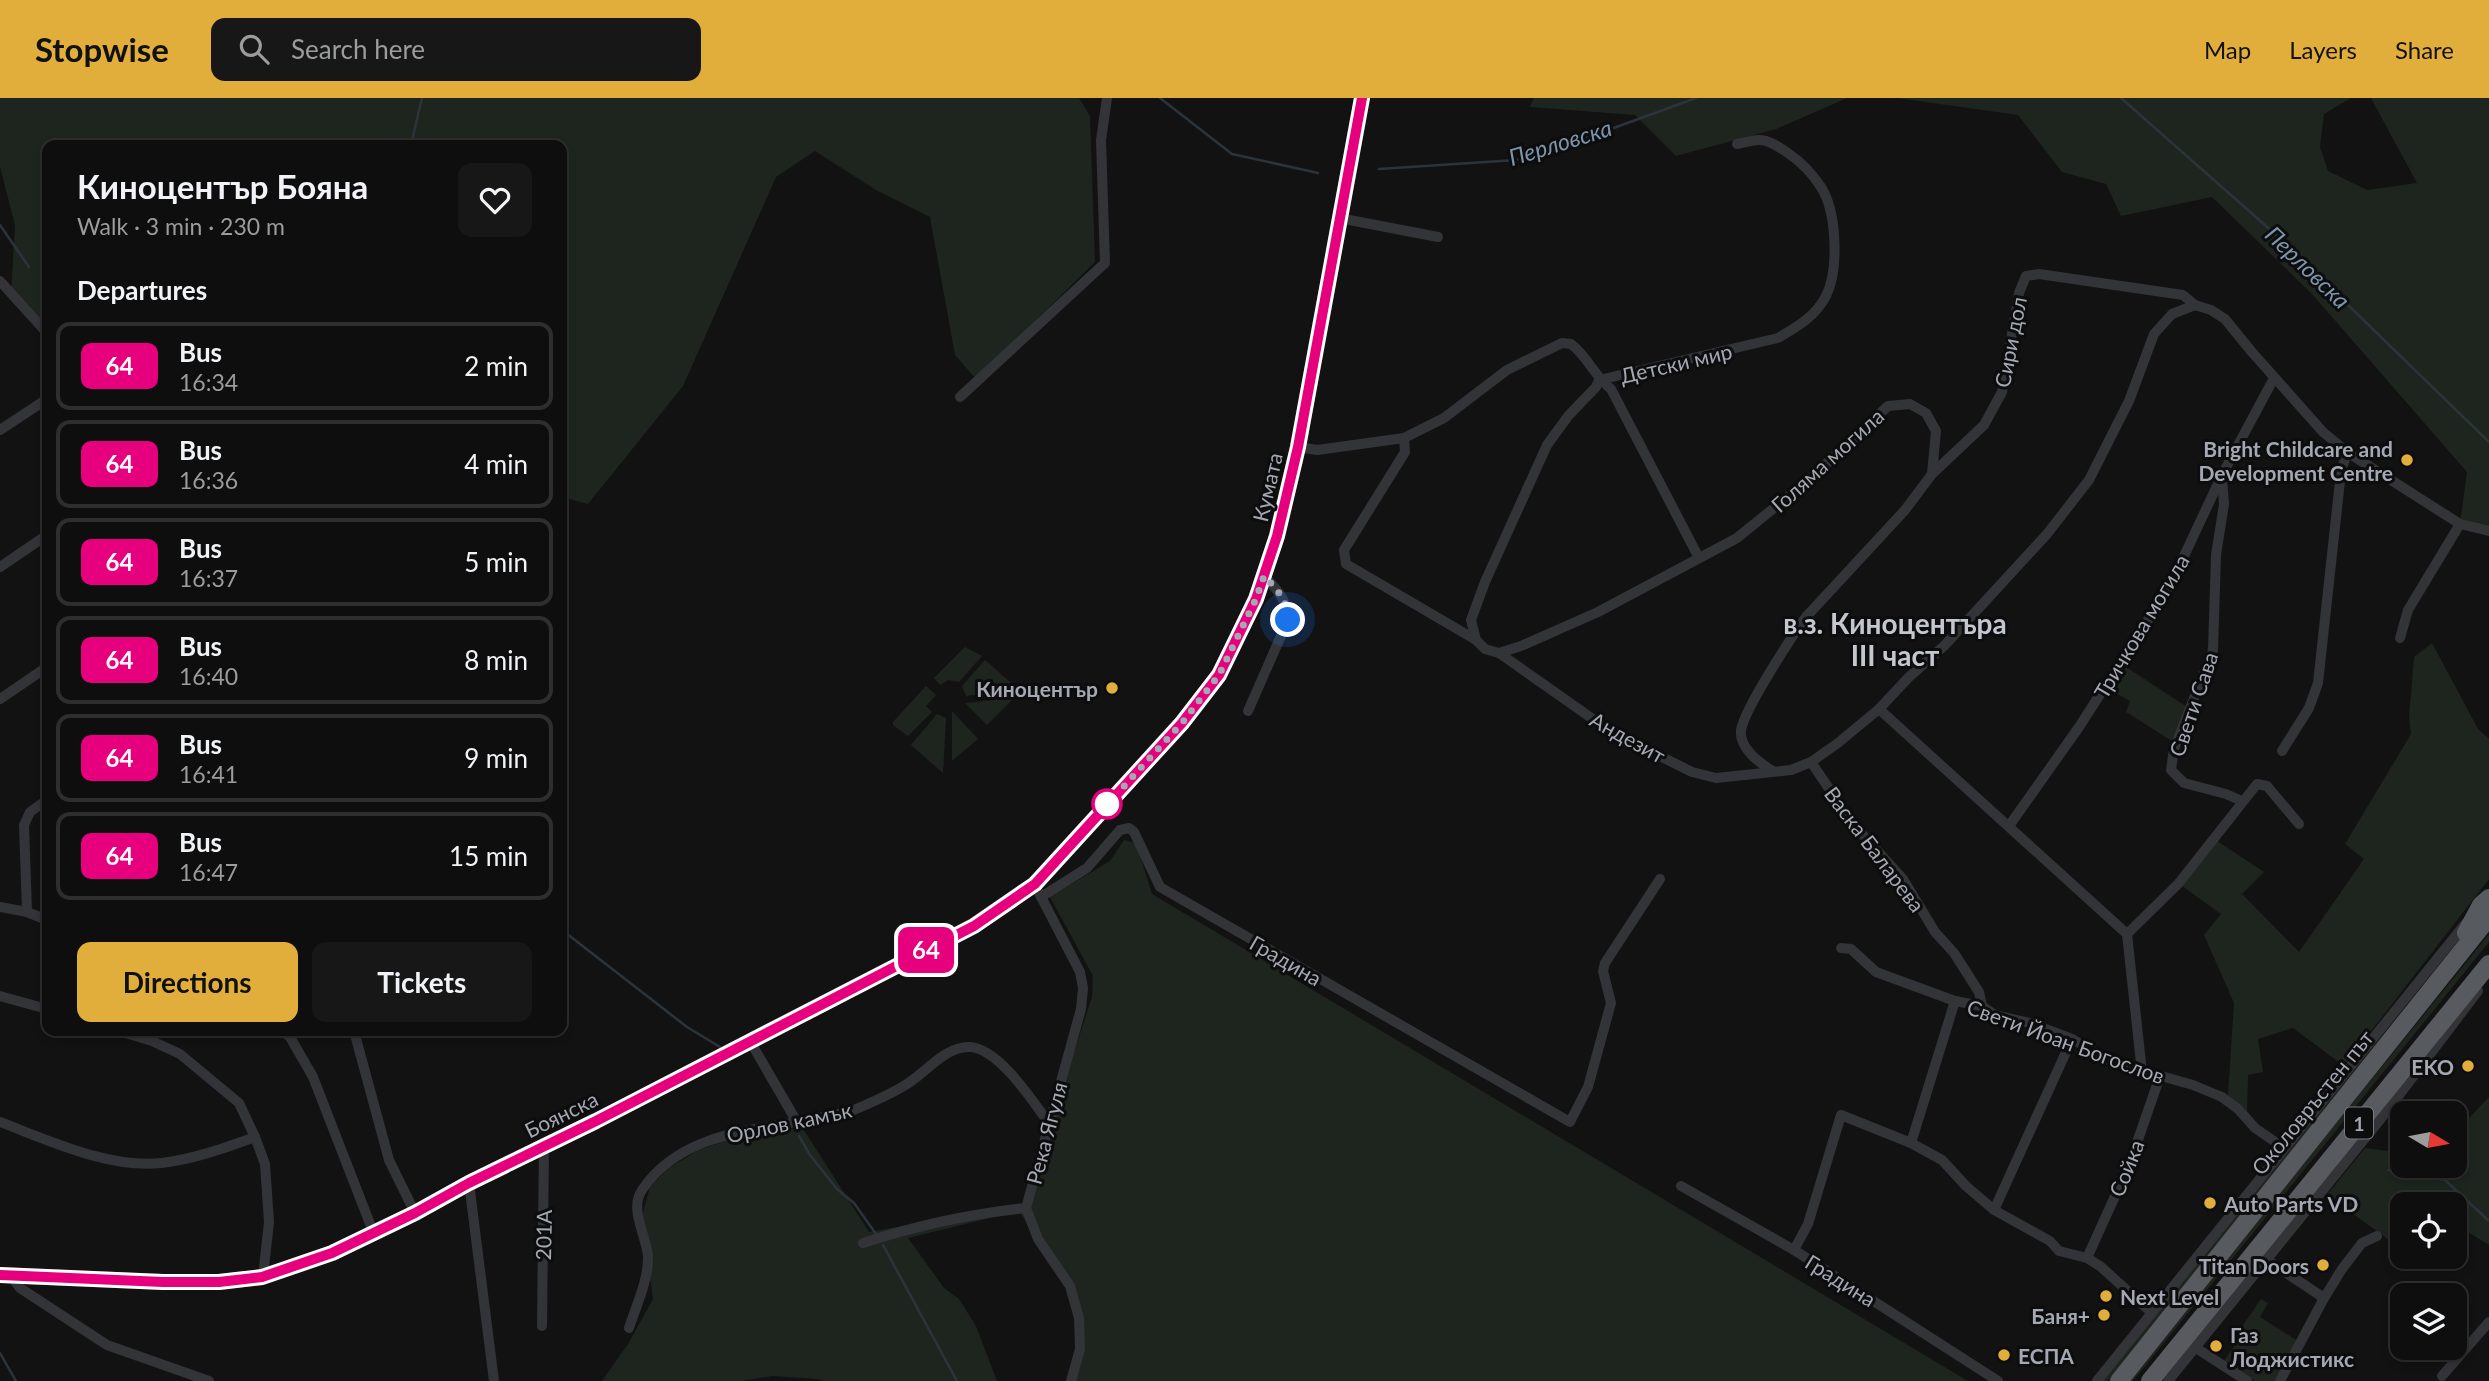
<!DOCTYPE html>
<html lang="en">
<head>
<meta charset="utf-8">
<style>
	body { margin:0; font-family:Lato,sans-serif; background:#171717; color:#f1f3f6; height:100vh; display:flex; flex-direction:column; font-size:26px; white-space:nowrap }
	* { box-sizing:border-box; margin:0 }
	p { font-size:23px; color:#9b9c9e }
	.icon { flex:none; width:38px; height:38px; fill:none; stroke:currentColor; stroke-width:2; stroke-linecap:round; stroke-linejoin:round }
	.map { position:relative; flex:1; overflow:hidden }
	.side { position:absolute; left:42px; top:42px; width:525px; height:896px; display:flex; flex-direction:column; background:#0e0e0e; border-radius:14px; box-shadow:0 4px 10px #0003,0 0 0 2px #2e2e2e }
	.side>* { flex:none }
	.badge { padding:0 14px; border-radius:10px; font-size:24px; line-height:46px }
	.needle { width:46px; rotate:100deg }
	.tools { position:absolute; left:2390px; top:1003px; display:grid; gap:14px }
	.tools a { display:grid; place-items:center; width:77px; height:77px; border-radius:14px; background:#0e0e0e; box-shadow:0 4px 10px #0003,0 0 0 2px #2e2e2e; font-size:35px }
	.you { position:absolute; width:35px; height:35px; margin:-18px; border:5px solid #fff; border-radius:50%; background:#1a73e8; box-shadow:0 0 0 10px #1a73e833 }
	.map>.badge { position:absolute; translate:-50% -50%; box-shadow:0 0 0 4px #fff }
	h2 { padding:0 35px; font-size:26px; line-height:63px }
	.round { display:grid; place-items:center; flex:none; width:74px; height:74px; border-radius:14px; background:#171717 }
	.head { display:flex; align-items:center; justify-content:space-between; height:119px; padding:0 35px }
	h1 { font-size:33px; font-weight:700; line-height:52px }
	.cta { display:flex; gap:14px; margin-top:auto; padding:14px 35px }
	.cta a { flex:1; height:80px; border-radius:14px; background:#e2ae3b; color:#111; font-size:28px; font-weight:700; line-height:80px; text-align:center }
	.cta a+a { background:#171717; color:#f1f3f6 }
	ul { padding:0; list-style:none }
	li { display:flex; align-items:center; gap:21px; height:88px; margin:0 14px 10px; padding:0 21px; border:4px solid #2e2e2e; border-radius:14px }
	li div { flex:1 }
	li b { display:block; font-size:26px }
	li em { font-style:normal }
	li .badge { min-width:77px; font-weight:700; text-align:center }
	header { display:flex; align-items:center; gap:42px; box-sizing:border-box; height:98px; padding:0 35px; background:#e2ae3b; color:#111 }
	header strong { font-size:33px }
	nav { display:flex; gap:38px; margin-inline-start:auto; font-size:24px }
	.search { width:490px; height:63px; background:#171717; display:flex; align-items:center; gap:18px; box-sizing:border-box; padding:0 24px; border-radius:14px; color:#9b9c9e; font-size:26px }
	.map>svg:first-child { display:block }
	.green { fill:#1e251f }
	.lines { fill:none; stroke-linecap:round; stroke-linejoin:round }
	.stream { stroke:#2c343b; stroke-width:2.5 }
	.minor { stroke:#333438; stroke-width:10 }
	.secondary { stroke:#414348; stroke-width:16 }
	.trunk { stroke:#575a5f; stroke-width:18 }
	.line-casing { stroke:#fff; stroke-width:16 }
	.line { stroke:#e6007e; stroke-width:10 }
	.walk { stroke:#a4a8b3; stroke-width:7; stroke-dasharray:0 12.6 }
	.poi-dot { fill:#e2ae3b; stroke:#0d0d0e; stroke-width:2.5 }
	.stop-dot { fill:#fff; stroke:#e6007e; stroke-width:3.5 }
	.labels { text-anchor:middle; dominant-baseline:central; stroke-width:6; stroke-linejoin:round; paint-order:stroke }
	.shield { fill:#0d0d0e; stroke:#777a82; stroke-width:2 }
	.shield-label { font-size:19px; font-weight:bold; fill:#a4a8b3 }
	.street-label { font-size:21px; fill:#a4a8b3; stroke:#0d0d0e }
	.poi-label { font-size:21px; font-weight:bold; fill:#a4a8b3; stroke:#0d0d0e; text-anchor:end }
	.water-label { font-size:23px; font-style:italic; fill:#7d95ab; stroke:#0d0d0e }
	.district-label { font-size:28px; font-weight:bold; fill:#c5c7cf; stroke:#0d0d0e }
</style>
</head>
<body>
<header>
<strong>Stopwise</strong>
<div class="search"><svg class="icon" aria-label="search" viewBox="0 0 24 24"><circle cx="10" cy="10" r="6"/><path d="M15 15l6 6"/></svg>Search here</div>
<nav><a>Map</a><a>Layers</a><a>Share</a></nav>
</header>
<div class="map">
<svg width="2489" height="1283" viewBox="0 0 2489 1283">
	<rect width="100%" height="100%" fill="#121213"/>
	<g class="green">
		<path d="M0,0H1079L1090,18L1095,164L976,281L955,257L930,119L876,92L815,53L776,79L683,288L588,406L562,399V47H47V235L11,197L15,127L0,69Z"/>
		<path d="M1534,0H1847L1776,31L1676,58L1635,17L1530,9Z"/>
		<path d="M1897,0H2351L2324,16L2320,49L2328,73L2367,92L2417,85L2371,0H2489V433L2460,426L2467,374L2312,196L2212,99L2121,118L2106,86L2062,74L2018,17Z"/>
		<path d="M2432,545L2478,631L2489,641V781L2344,968L2293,930L2258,941L2263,974L2248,977L2247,1017L2228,997L2234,905L2204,837L2221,816L2182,788L2217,743L2264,774L2242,796L2299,854L2364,761L2345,746L2411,636L2409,619L2414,559Z"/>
		<path d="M965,549L982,558L959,584L948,582L940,587L934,580Z"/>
		<path d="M985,562L1019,592L966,598L962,588Z"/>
		<path d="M2126,569L2187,609L2172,643L2126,614L2130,603L2112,593Z"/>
		<path d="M926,588L936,597L926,608L932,614L908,638L893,627V624Z"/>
		<path d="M1014,600L987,627L965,605Z"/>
		<path d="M952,613L978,641L952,663Z"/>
		<path d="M937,616L946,620L943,675L911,647Z"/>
		<path d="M1124,742L1136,745L1152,796L1968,1283H1066C1073,1262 1080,1241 1076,1219C1070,1186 1037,1142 1019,1113L908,1140L944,1190L959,1201L976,1228L997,1283H824L818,1281L772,1278L742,1283H602L628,1246L653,1201L642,1118L650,1089L669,1070L697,1053L739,1038L802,1029L869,1134L1029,1105L1062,991L1092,899L1093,878L1050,799L1110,763Z"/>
		<path d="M2489,836V844L2133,1283H2128Z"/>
		<path d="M2438,869L2405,916L2108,1283H2102Z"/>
		<path d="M2489,999V1147L2455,1126V1106H2403V1152L2327,1097L2365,1050L2403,1055V1068H2455V1035Z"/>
		<path d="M2261,1201L2268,1205L2260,1219L2298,1243L2277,1283H2255L2224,1263L2242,1237L2241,1230Z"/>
	</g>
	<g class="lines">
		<g class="stream">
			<path d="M1160,0L1232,56L1318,75"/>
			<path d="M2121,0L2274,135L2489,344"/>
			<path d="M411,47L422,0"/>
			<path d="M1379,71L1516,62L1600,35L1696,0"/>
			<path d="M0,127L29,169"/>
			<path d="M562,832L687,929L720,949"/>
			<path d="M799,1038L810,1057L837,1091L854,1105L876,1136"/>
			<path d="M2388,1072L2445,1082L2489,1123"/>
			<path d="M883,1147L957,1283"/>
			<path d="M0,1255L16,1283"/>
		</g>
		<g class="minor">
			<path d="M1339,120L1438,139"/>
			<path d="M0,183L47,235"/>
			<path d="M1599,282L1778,240C1797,229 1815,219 1826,198C1839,172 1837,114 1821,89C1812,75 1801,64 1788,55C1779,49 1769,42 1759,42C1752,42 1744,45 1737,46"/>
			<path d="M960,299L1105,165L1101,42L1107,0"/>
			<path d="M0,332L47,301"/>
			<path d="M1404,340L1405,354L1344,452L1346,466L1476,542L1485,551L1499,555L1521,548L1598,514L1737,440L1811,380L1888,308L1910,306L1926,315L1936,333L1932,376"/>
			<path d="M1298,349L1317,352L1404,340L1444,320L1507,272L1562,245L1571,246C1588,259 1595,279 1611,291L1699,460"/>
			<path d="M2222,380L2224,406L2216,457L2213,552L2174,651L2171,672L2184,685L2226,696L2242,703"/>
			<path d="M0,469L47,437"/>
			<path d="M2400,540L2408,512L2460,426"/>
			<path d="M1476,542L1471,522L1485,484L1547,347L1569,317L1596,289L1599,282"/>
			<path d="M1499,555L1610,633L1692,674L1716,680L1791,672L1811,664L1838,645L1879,611L1909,579L1944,548L2047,436L2089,382L2129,303L2154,236L2172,216L2195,207L2211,212L2225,221L2251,253L2323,334L2347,354L2460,426L2489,433"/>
			<path d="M0,601L47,569"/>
			<path d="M1879,611L2127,836"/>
			<path d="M1248,613L1288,522C1289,504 1276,490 1264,478"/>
			<path d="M2282,653L2309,610L2318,585L2341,374L2347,354"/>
			<path d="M1811,664L1853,726L1903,781L1935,834L1954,855L1979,894L1982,908"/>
			<path d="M1773,673C1759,665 1739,650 1741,632C1745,610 1792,538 1806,519L1905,412L1932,376L1984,327L2002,294L2019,195L2026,178L2039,176L2183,197L2195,207"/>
			<path d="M2009,728L2079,629L2170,488L2222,377L2274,280"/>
			<path d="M1038,793L1080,874L1083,890L1081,911L1026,1110L1038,1141L1070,1188L1079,1220L1080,1251L1071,1283"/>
			<path d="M1041,799L1087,770L1120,732L1129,730L1134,734L1160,789L1570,1024L1588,989L1611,905L1603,873L1605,865L1660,781"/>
			<path d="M0,809L27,814L47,822"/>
			<path d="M27,814L24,727L30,714L47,702"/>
			<path d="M2127,836L2178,786L2257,686L2267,688L2299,726"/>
			<path d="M2127,836L2142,974"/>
			<path d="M1841,850L1851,851L1876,874L1955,903L1982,908L1995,917L2030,925L2072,941L2112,964L2193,987L2222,999L2238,1011L2255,1030L2284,1050"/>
			<path d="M0,898L47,911"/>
			<path d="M119,933L152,943L180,956L239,1005L255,1039L265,1066L269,1124L263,1179"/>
			<path d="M282,933L290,939L313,979L374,1136"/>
			<path d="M354,933L389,1062L415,1115"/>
			<path d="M750,943L797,1024"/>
			<path d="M0,1024C48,1042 109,1071 162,1065C194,1061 225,1050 255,1039"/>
			<path d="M1911,1045L1955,903"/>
			<path d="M469,1085L494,1283"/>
			<path d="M1681,1088L1794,1152L1998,1283"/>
			<path d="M1994,1112L2072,941"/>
			<path d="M863,1145C918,1127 969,1116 1026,1110"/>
			<path d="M1794,1152L1808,1126L1841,1017L1911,1045L1942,1062L1966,1088L1994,1112L2050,1143L2059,1153L2087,1160L2100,1168L2152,1215"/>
			<path d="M2087,1160L2130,1065L2160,978"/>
			<path d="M2267,1162L2321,1198L2323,1202"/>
			<path d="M9,1176L20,1190L107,1247L209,1283"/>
			<path d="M542,1228L544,1047"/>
			<path d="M629,1230C636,1208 649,1181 648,1158C646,1137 629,1111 642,1092C682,1033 755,1033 818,1020C830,1017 843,1016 854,1012C870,1005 887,998 902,989C924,978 943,948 970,949C999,951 1032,1002 1048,1024"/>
			<path d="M2196,1250L2247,1283"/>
			<path d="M2442,1278L2489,1224"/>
			<path d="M2097,1283L2466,825"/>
			<path d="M2168,1283L2387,1013L2478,893"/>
			<path d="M2280,1283L2323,1202L2342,1171L2362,1145L2377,1138"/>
		</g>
		<path class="secondary" d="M0,1177L164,1184H219L263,1179L332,1155L415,1115L469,1085L596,1023L973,828L1035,786L1182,625L1219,577L1256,501L1277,438L1298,349L1362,0"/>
		<g class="trunk">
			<path d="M2466,835L2481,807L2489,800"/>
			<path d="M2119,1283L2489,819"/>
			<path d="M2150,1283L2489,866"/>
		</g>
	</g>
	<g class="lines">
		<g class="line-casing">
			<path id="line" d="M0,1177L163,1184H219L262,1179L332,1155L415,1115L469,1085L596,1023L974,828L1035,786L1182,625L1219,577L1256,501L1277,438L1298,349L1362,0"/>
		</g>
		<use href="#line" class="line"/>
		<path class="walk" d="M1107,706L1103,711L1182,625L1219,577L1256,501L1264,478C1276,490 1289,504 1288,522"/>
	</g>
	<g class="poi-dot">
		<circle cx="2407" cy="362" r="7"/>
		<circle cx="1112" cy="590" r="7"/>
		<circle cx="2468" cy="968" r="7"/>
		<circle cx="2210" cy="1105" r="7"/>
		<circle cx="2323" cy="1167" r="7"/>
		<circle cx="2106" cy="1198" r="7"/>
		<circle cx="2104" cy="1217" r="7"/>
		<circle cx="2216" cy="1248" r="7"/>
		<circle cx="2004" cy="1257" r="7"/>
	</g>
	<circle class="stop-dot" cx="1107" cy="706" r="14"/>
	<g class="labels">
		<rect class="shield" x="2345" y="1009.5" width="28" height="31" rx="5"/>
		<g class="shield-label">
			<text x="2359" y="1025">1</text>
		</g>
		<g class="street-label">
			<text transform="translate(2010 244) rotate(-79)">Сири дол</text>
			<text transform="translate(1676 265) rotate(-13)">Детски мир</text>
			<text transform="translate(1827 362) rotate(-42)">Голяма могила</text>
			<text transform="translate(1267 389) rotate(-77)">Кумата</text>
			<text transform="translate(2141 528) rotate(-59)">Тричкова могила</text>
			<text transform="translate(2193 606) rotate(-71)">Свети Сава</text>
			<text transform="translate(1628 639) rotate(29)">Андезит</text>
			<text transform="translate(1875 751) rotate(53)">Васка Баларева</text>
			<text transform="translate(1286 862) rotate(30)">Градина</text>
			<text transform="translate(2066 943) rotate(20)">Свети Йоан Богослов</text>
			<text transform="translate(2312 1004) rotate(-51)">Околовръстен път</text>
			<text transform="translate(561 1016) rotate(-26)">Боянска</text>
			<text transform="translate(789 1024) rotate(-12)">Орлов камък</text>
			<text transform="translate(1046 1035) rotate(-75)">Река Ягуля</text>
			<text transform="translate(2126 1070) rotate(-68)">Сойка</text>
			<text transform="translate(543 1137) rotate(-89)">201А</text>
			<text transform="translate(1841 1182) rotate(32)">Градина</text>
		</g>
		<g class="poi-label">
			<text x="2393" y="350">Bright Childcare and<tspan x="2393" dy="24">Development Centre</tspan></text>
			<text x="1098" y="590">Киноцентър</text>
			<text x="2454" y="968">EKO</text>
			<text x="2224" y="1105" text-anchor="start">Auto Parts VD</text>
			<text x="2309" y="1167">Titan Doors</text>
			<text x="2120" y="1198" text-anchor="start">Next Level</text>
			<text x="2090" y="1217">Баня+</text>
			<text x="2230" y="1236" text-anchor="start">Газ<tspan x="2230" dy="24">Лоджистикс</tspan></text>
			<text x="2018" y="1257" text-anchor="start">ЕСПА</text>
		</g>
		<g class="water-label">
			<text transform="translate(1560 44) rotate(-17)">Перловска</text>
			<text transform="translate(2308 169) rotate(44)">Перловска</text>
		</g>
		<g class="district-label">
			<text x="1895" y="525">в.з. Киноцентъра<tspan x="1895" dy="32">ІІІ част</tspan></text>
		</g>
	</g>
</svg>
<div class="tools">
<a><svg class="needle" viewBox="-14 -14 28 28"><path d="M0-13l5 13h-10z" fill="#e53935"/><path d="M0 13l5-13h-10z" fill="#9b9c9e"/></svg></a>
<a><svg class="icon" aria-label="locate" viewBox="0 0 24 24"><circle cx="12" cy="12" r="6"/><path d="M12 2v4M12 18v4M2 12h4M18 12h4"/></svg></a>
<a><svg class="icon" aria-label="layers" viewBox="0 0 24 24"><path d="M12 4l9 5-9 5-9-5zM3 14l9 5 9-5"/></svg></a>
</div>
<div class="you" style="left:1288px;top:522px"></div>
<b class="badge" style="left:926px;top:852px;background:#e6007e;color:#fff">64</b>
<section class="side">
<div class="head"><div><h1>Киноцентър Бояна</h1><p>Walk · 3 min · 230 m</p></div><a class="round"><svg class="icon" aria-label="heart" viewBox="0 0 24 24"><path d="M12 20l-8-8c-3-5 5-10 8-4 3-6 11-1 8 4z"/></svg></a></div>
<h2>Departures</h2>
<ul>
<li><span class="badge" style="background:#e6007e;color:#fff">64</span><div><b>Bus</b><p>16:34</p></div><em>2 min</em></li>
<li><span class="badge" style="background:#e6007e;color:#fff">64</span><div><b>Bus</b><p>16:36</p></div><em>4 min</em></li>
<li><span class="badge" style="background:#e6007e;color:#fff">64</span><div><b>Bus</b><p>16:37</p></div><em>5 min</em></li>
<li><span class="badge" style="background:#e6007e;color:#fff">64</span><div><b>Bus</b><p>16:40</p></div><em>8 min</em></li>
<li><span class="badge" style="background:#e6007e;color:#fff">64</span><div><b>Bus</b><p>16:41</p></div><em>9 min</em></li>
<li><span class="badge" style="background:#e6007e;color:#fff">64</span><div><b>Bus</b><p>16:47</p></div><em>15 min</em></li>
</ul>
<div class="cta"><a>Directions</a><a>Tickets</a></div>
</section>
</div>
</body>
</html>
